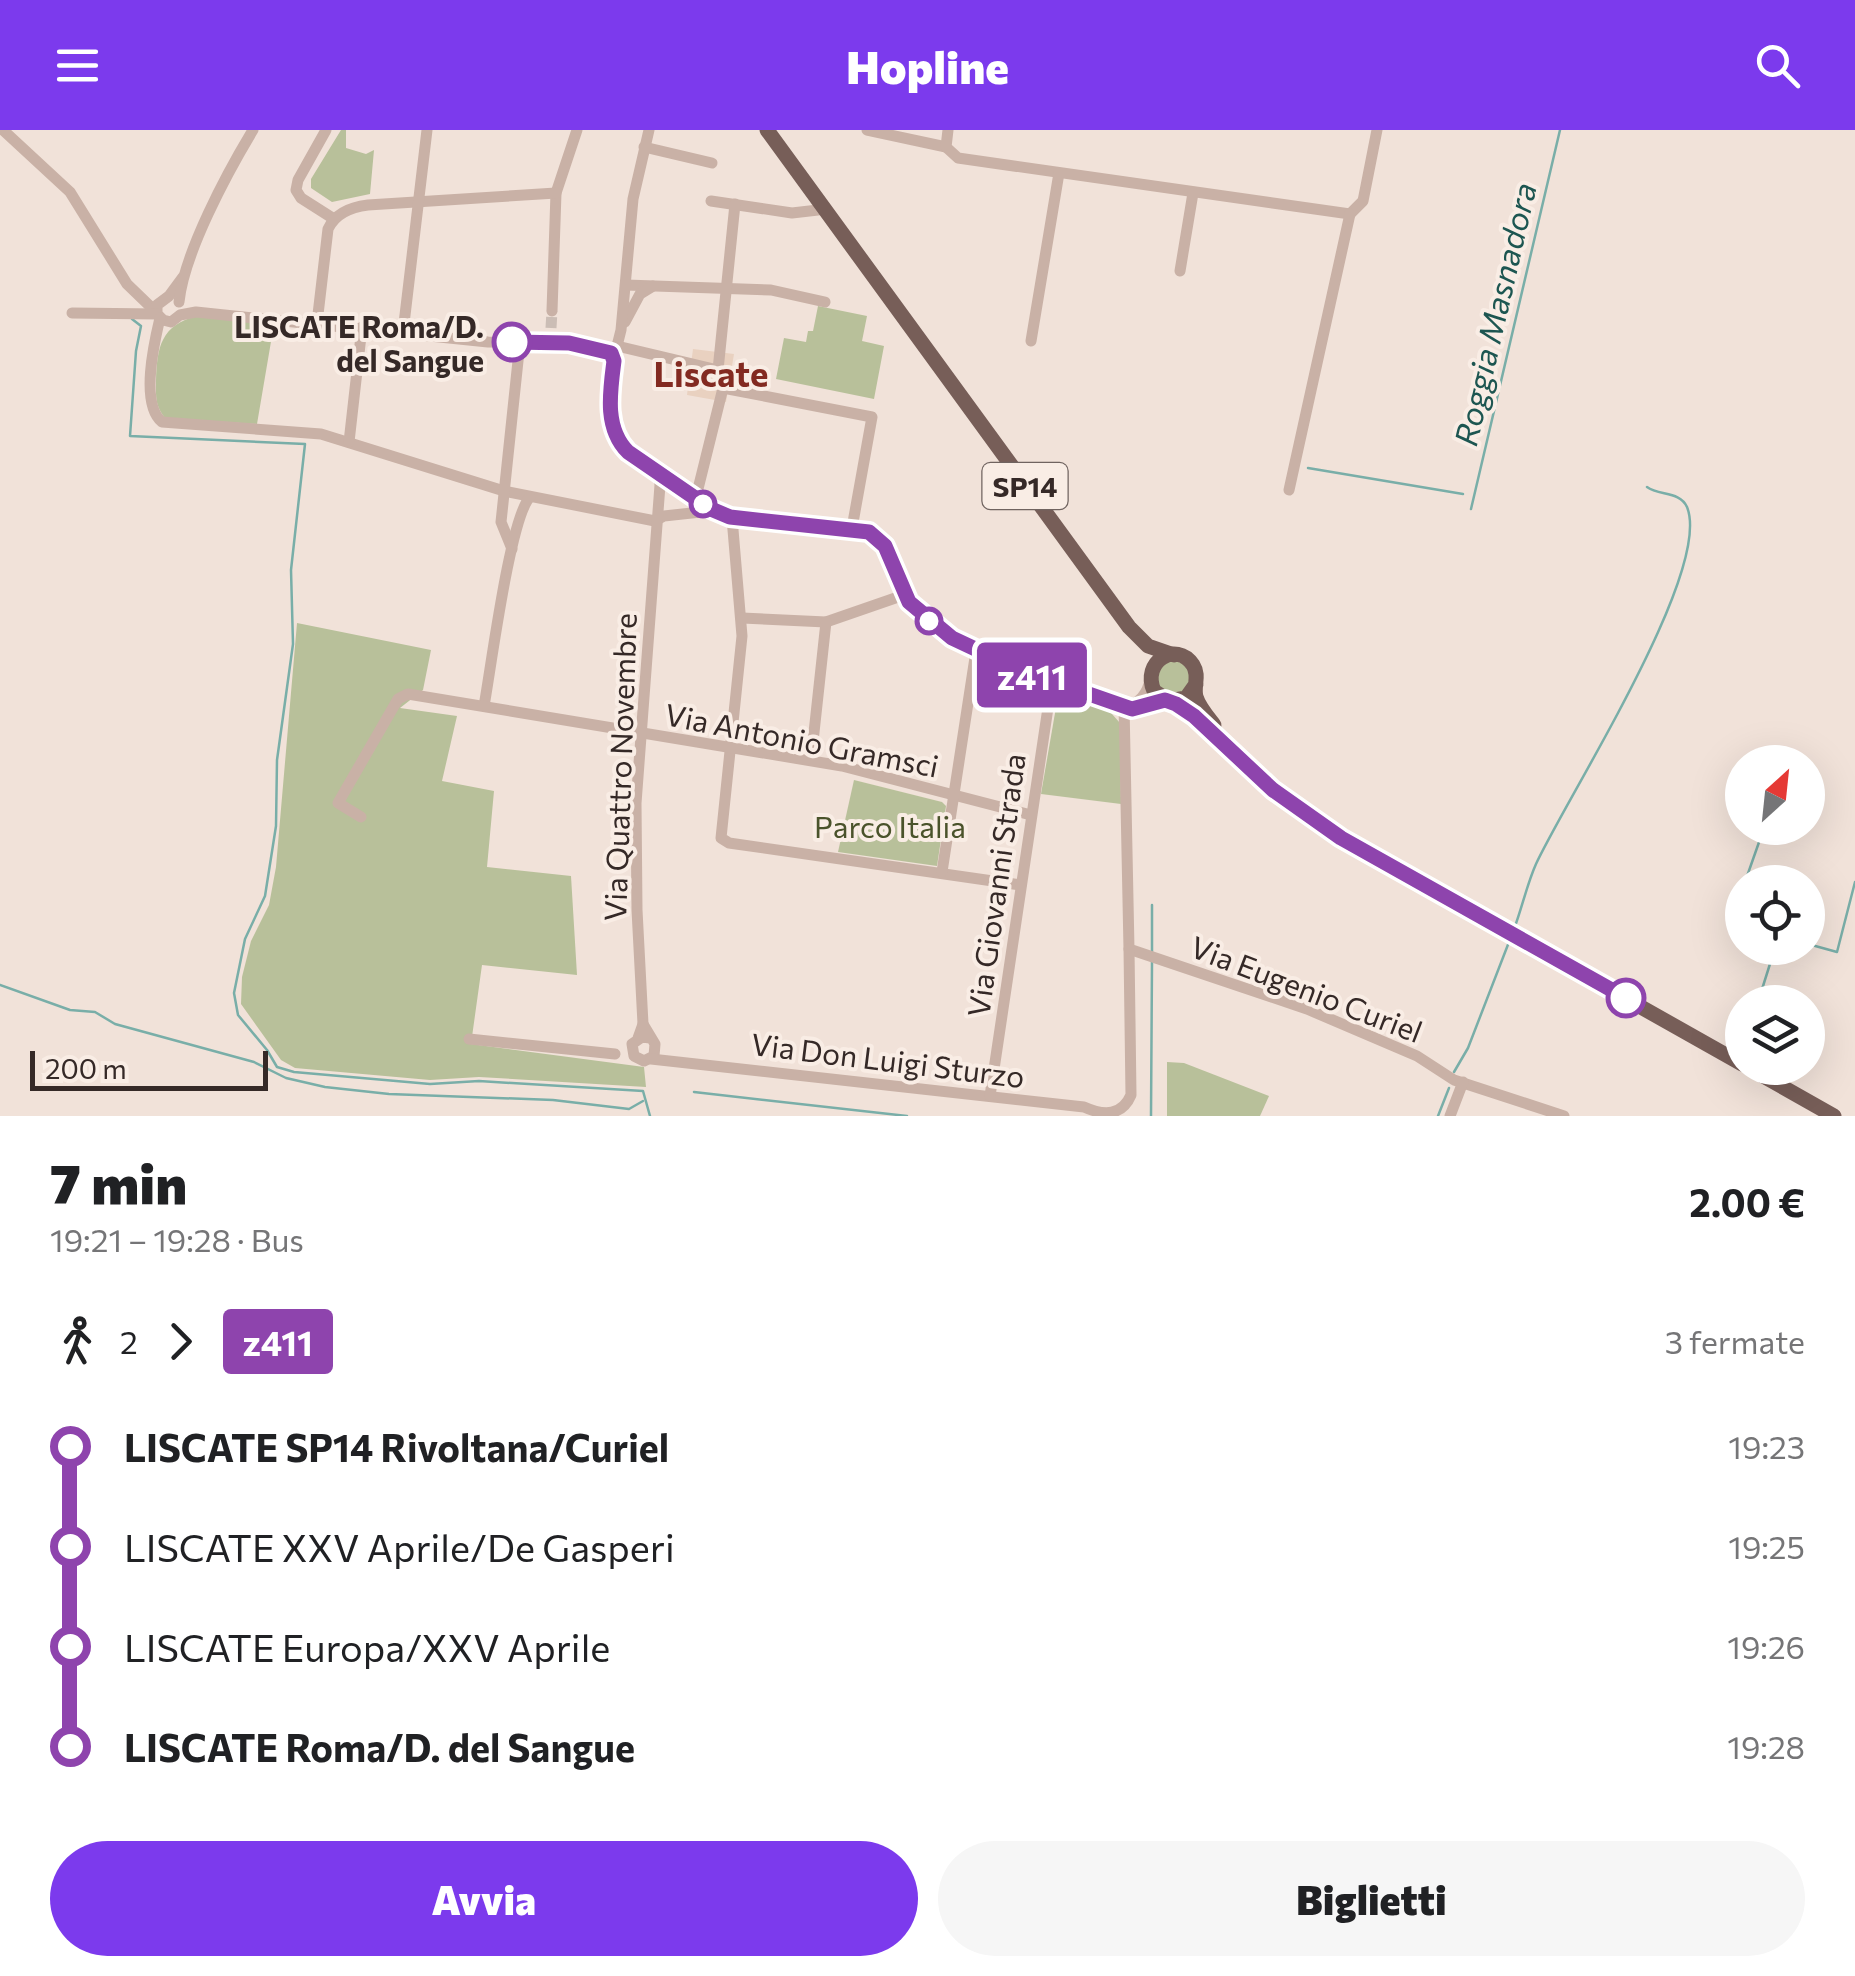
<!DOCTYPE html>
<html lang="it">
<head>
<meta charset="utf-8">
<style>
	body { margin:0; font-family:Commissioner,sans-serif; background:#f6f6f6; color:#202124; height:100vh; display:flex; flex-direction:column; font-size:38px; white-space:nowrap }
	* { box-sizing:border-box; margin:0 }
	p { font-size:32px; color:#757577 }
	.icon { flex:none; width:55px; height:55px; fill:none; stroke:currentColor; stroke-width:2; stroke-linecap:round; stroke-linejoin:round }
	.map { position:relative; height:986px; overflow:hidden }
	.details { display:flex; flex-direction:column; background:#fff; flex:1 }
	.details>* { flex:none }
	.badge { padding:0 20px; border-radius:8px; font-size:35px; line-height:65px }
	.needle { width:65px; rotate:27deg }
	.buttons { position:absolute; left:1725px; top:615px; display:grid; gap:20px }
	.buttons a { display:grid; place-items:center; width:100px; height:100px; border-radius:50%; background:#fff; box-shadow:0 10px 40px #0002; font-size:50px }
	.scale { position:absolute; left:30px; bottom:25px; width:238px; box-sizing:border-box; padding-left:10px; border:5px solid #352927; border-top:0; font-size:28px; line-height:35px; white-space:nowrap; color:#352927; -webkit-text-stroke:8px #f9ede5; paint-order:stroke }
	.map>.badge { position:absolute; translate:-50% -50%; box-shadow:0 0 0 5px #fff }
	.legs { display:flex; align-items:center; gap:15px; height:110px; padding:0 50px; font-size:32px }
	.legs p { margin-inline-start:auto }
	.head { display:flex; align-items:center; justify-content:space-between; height:170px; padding:0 50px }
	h1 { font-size:55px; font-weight:800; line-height:75px }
	.button { display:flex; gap:20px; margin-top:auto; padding:20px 50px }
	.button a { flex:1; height:115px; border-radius:60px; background:#7c3aed; color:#fff; font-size:40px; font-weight:800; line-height:115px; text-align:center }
	.button a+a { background:#f6f6f6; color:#202124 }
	ul { padding:0 50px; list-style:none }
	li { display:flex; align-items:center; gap:35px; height:100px; font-size:38px }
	li i { display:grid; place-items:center; width:15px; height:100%; margin:0 12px; background:currentColor }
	li i::after { content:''; width:25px; height:25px; margin:-12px; border:8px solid; border-radius:50%; background:#fff }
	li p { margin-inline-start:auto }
	li:first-child i { background:linear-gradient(#0000 50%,currentColor 0) }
	li:last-child i { background:linear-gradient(currentColor 50%,#0000 0) }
	header { display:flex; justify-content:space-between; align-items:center; height:130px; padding:0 50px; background:#7c3aed; color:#fff; font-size:45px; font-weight:800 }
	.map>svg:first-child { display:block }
	.green { fill:#b8c09a }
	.plaza { fill:#e9d1c0 }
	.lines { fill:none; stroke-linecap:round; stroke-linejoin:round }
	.stream { stroke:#79aea8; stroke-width:2.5 }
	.minor-tunnel { stroke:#cbbdb5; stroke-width:11; stroke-dasharray:11 5.5; stroke-linecap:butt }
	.minor { stroke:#c9b1a6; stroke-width:11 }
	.major { stroke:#775e58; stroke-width:15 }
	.line-1-casing { stroke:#fff; stroke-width:22 }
	.line-1 { stroke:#8e44ad; stroke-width:15 }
	.stop-1-dot { fill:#fff; stroke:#8e44ad; stroke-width:5 }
	.labels { text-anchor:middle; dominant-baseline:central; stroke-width:8; stroke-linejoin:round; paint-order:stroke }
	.shield { fill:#f9ede5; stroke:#706460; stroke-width:2.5 }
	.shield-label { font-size:28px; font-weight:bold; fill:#352927 }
	.stop-label { font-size:30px; font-weight:bold; fill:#352927; stroke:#f9ede5; text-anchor:end }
	.street-label { font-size:30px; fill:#352927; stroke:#f9ede5 }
	.park-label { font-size:30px; fill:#4a532b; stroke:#f9ede5 }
	.water-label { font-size:32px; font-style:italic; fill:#1d5651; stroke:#f9ede5 }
	.quarter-label { font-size:35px; font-weight:bold; fill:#832a21; stroke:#f9ede5 }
</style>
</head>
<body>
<header><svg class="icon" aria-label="menu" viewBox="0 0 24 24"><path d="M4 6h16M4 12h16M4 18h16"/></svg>Hopline<svg class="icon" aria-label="search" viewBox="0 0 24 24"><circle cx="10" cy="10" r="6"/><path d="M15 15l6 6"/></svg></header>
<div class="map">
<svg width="1855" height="986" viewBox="0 0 1855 986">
	<rect width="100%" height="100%" fill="#f1e2d9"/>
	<g class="green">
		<path d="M341,0H346V18L366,24L374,20L370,64L332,72L311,58V49Z"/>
		<path d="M818,176L867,186L862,211L884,216L874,269L776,249L784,208L806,212L808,201H813Z"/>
		<path d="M197,186L274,194L257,294L165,288C155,275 156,268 156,251C157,217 161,195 197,186Z"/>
		<path d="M297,493L431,520L423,560L400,578L457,586L442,651L494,661L487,737L571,746L577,845L482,835L471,914L644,937L646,957L479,947L430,950L295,938L281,930L241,874L242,847L251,811L269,775L276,737Z"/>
		<circle cx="1173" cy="548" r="17"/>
		<path d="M1059,560L1103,574L1120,593L1121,674L1041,664Z"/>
		<path d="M854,650L942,672L946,676L937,736L838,722Z"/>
		<path d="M1167,932L1184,933L1269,966L1260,986H1167Z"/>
	</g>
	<path class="plaza" d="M693,219L734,224L726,272L687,265Z"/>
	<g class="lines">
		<g class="stream">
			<path d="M132,189L141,196L136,221L130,306L305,314L291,440L293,514L277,630L276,696L265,766L245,809L234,863L238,885L267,920L277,937L294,942L430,954L479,951L643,961L650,986"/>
			<path d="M1308,338L1463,364"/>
			<path d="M1471,379L1560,0"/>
			<path d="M1745,752L1764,698"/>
			<path d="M1742,760L1733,788L1742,794"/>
			<path d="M1514,799C1522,778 1527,754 1536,734C1567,667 1713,441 1687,377C1680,361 1659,366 1647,357"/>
			<path d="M1808,814L1837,822L1855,752"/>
			<path d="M1152,824V775"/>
			<path d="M0,855L70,880L95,882L115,894L254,932L286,948L325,957L389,964L553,970L629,979L643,971"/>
			<path d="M1758,872L1775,818"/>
			<path d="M1454,942L1468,918L1509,812"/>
			<path d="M694,962L907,986"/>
			<path d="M1151,986L1152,832"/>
			<path d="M1438,986L1449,958"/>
		</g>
		<path class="minor-tunnel" d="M551,198L552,181"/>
		<g class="minor">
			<path d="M3,0L70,62L127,154L156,182"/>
			<path d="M326,0L298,50L296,60L301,68L334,89"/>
			<path d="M867,0L946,17"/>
			<path d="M948,0L946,17L958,28L1350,84"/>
			<path d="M644,17L712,33"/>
			<path d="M711,71L792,83L818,80"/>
			<path d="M1350,84L1363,71L1377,0"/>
			<path d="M1180,141L1193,63"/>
			<path d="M183,147L169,166L157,175V184L163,190L171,192L180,185L196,182L488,212L566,213L611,223"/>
			<path d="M626,155L771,160L825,172"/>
			<path d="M179,172C184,123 227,43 253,0"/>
			<path d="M552,181L556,63L577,0"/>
			<path d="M72,183L157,184"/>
			<path d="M160,188C154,213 140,274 162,292L321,304L504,361L655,391"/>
			<path d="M625,192L640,164L653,156"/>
			<path d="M317,193L328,99C335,84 351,77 368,75L556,63"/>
			<path d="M403,202L427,0"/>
			<path d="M1031,211L1059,43"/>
			<path d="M617,216L718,240"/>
			<path d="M611,223L617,216L621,200L633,69L649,0"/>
			<path d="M611,223L614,229C611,260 604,294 626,320L716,382"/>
			<path d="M723,258L872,287L852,398"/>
			<path d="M723,258L718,240L735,74"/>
			<path d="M349,312L362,197"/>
			<path d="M1289,360L1350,84"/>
			<path d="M694,375L723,258"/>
			<path d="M732,388L742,506L721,708L729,713L1021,755"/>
			<path d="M655,391L664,386L710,381L732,388L866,401L885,416L899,454L911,474L956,511L1020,540L1132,579L1165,570"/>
			<path d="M512,419L501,392L520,212"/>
			<path d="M742,488L826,492L904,465"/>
			<path d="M1124,575L1129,819L1307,879L1417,926L1454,950L1564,986"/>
			<path d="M484,576C491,538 510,388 530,367"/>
			<path d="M1124,576C1139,575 1148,563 1150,549"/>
			<path d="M811,630L826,492"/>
			<path d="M361,687L338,673L398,569L408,564L842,636L1031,685"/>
			<path d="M942,742L976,521"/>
			<path d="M643,894L637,780L636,673L660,355L658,341"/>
			<path d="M638,908L643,894L655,914L654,926L644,931L634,926L632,914L642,907L650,908"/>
			<path d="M469,909L615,924"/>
			<path d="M651,929L1084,977C1104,986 1122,986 1131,965L1129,819"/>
			<path d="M990,966L1052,551"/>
			<path d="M1450,986L1463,952"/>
		</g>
		<g class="major">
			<path d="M767,0L1129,497L1148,516L1174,525"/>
			<path d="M1196,554L1186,568L1169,571L1154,561C1141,532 1176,510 1193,535C1200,546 1193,556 1196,567C1199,577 1207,586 1214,595"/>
			<path d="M1171,572L1193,585L1269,657L1341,708L1742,934"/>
			<path d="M1749,938L1834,986"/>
		</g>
	</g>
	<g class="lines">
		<g class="line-1-casing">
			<path id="line-1" d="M512,212L569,213L611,223L614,231C610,262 604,298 628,322L711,379L730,387L869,402L885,416L909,472L952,508L1020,540L1132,579L1165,570L1176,574L1194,586L1273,660L1341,708L1626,868"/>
		</g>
		<use href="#line-1" class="line-1"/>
	</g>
	<g class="stop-1-dot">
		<circle cx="512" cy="212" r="18"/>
		<circle cx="703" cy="374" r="12"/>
		<circle cx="929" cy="491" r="12"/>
		<circle cx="1626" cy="868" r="18"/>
	</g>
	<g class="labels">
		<rect class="shield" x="982.5" y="333" width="85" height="46" rx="8"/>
		<g class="shield-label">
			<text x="1025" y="356">SP14</text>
		</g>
		<g class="stop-label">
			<text x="484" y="195">LISCATE Roma/D.<tspan x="484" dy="34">del Sangue</tspan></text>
		</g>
		<g class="street-label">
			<text transform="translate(802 609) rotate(11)">Via Antonio Gramsci</text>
			<text transform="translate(619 637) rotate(-88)">Via Quattro Novembre</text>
			<text transform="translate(995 755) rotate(-82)">Via Giovanni Strada</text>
			<text transform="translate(1307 858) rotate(21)">Via Eugenio Curiel</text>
			<text transform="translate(888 929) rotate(7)">Via Don Luigi Sturzo</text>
		</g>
		<g class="park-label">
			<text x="890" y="695">Parco Italia</text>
		</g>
		<g class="water-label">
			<text transform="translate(1494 184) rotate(-77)">Roggia Masnadora</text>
		</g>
		<g class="quarter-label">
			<text x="711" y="242">Liscate</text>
		</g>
	</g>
</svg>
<div class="buttons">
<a><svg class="needle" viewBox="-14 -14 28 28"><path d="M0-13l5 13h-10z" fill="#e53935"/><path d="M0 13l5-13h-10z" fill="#757577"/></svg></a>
<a><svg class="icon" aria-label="locate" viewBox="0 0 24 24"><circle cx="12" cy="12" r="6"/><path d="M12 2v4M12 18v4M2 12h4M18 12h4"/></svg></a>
<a><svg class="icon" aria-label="layers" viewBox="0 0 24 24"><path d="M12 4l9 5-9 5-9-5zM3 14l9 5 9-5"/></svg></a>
</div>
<div class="scale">200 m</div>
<b class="badge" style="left:1032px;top:545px;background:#8e44ad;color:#fff">z411</b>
</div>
<section class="details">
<div class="head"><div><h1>7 min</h1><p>19:21 – 19:28 · Bus</p></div><b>2.00 €</b></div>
<div class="legs"><svg class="icon" aria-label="walk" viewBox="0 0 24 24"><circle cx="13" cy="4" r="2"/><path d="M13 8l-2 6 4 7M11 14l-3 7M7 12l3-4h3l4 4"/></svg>2<svg class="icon" aria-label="forward" viewBox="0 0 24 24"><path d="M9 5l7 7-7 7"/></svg><b class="badge" style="background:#8e44ad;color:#fff">z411</b><p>3 fermate</p></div>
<ul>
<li><i style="color:#8e44ad"></i><b>LISCATE SP14 Rivoltana/Curiel</b><p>19:23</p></li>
<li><i style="color:#8e44ad"></i><span>LISCATE XXV Aprile/De Gasperi</span><p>19:25</p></li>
<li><i style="color:#8e44ad"></i><span>LISCATE Europa/XXV Aprile</span><p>19:26</p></li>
<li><i style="color:#8e44ad"></i><b>LISCATE Roma/D. del Sangue</b><p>19:28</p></li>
</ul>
<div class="button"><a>Avvia</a><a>Biglietti</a></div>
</section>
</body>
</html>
